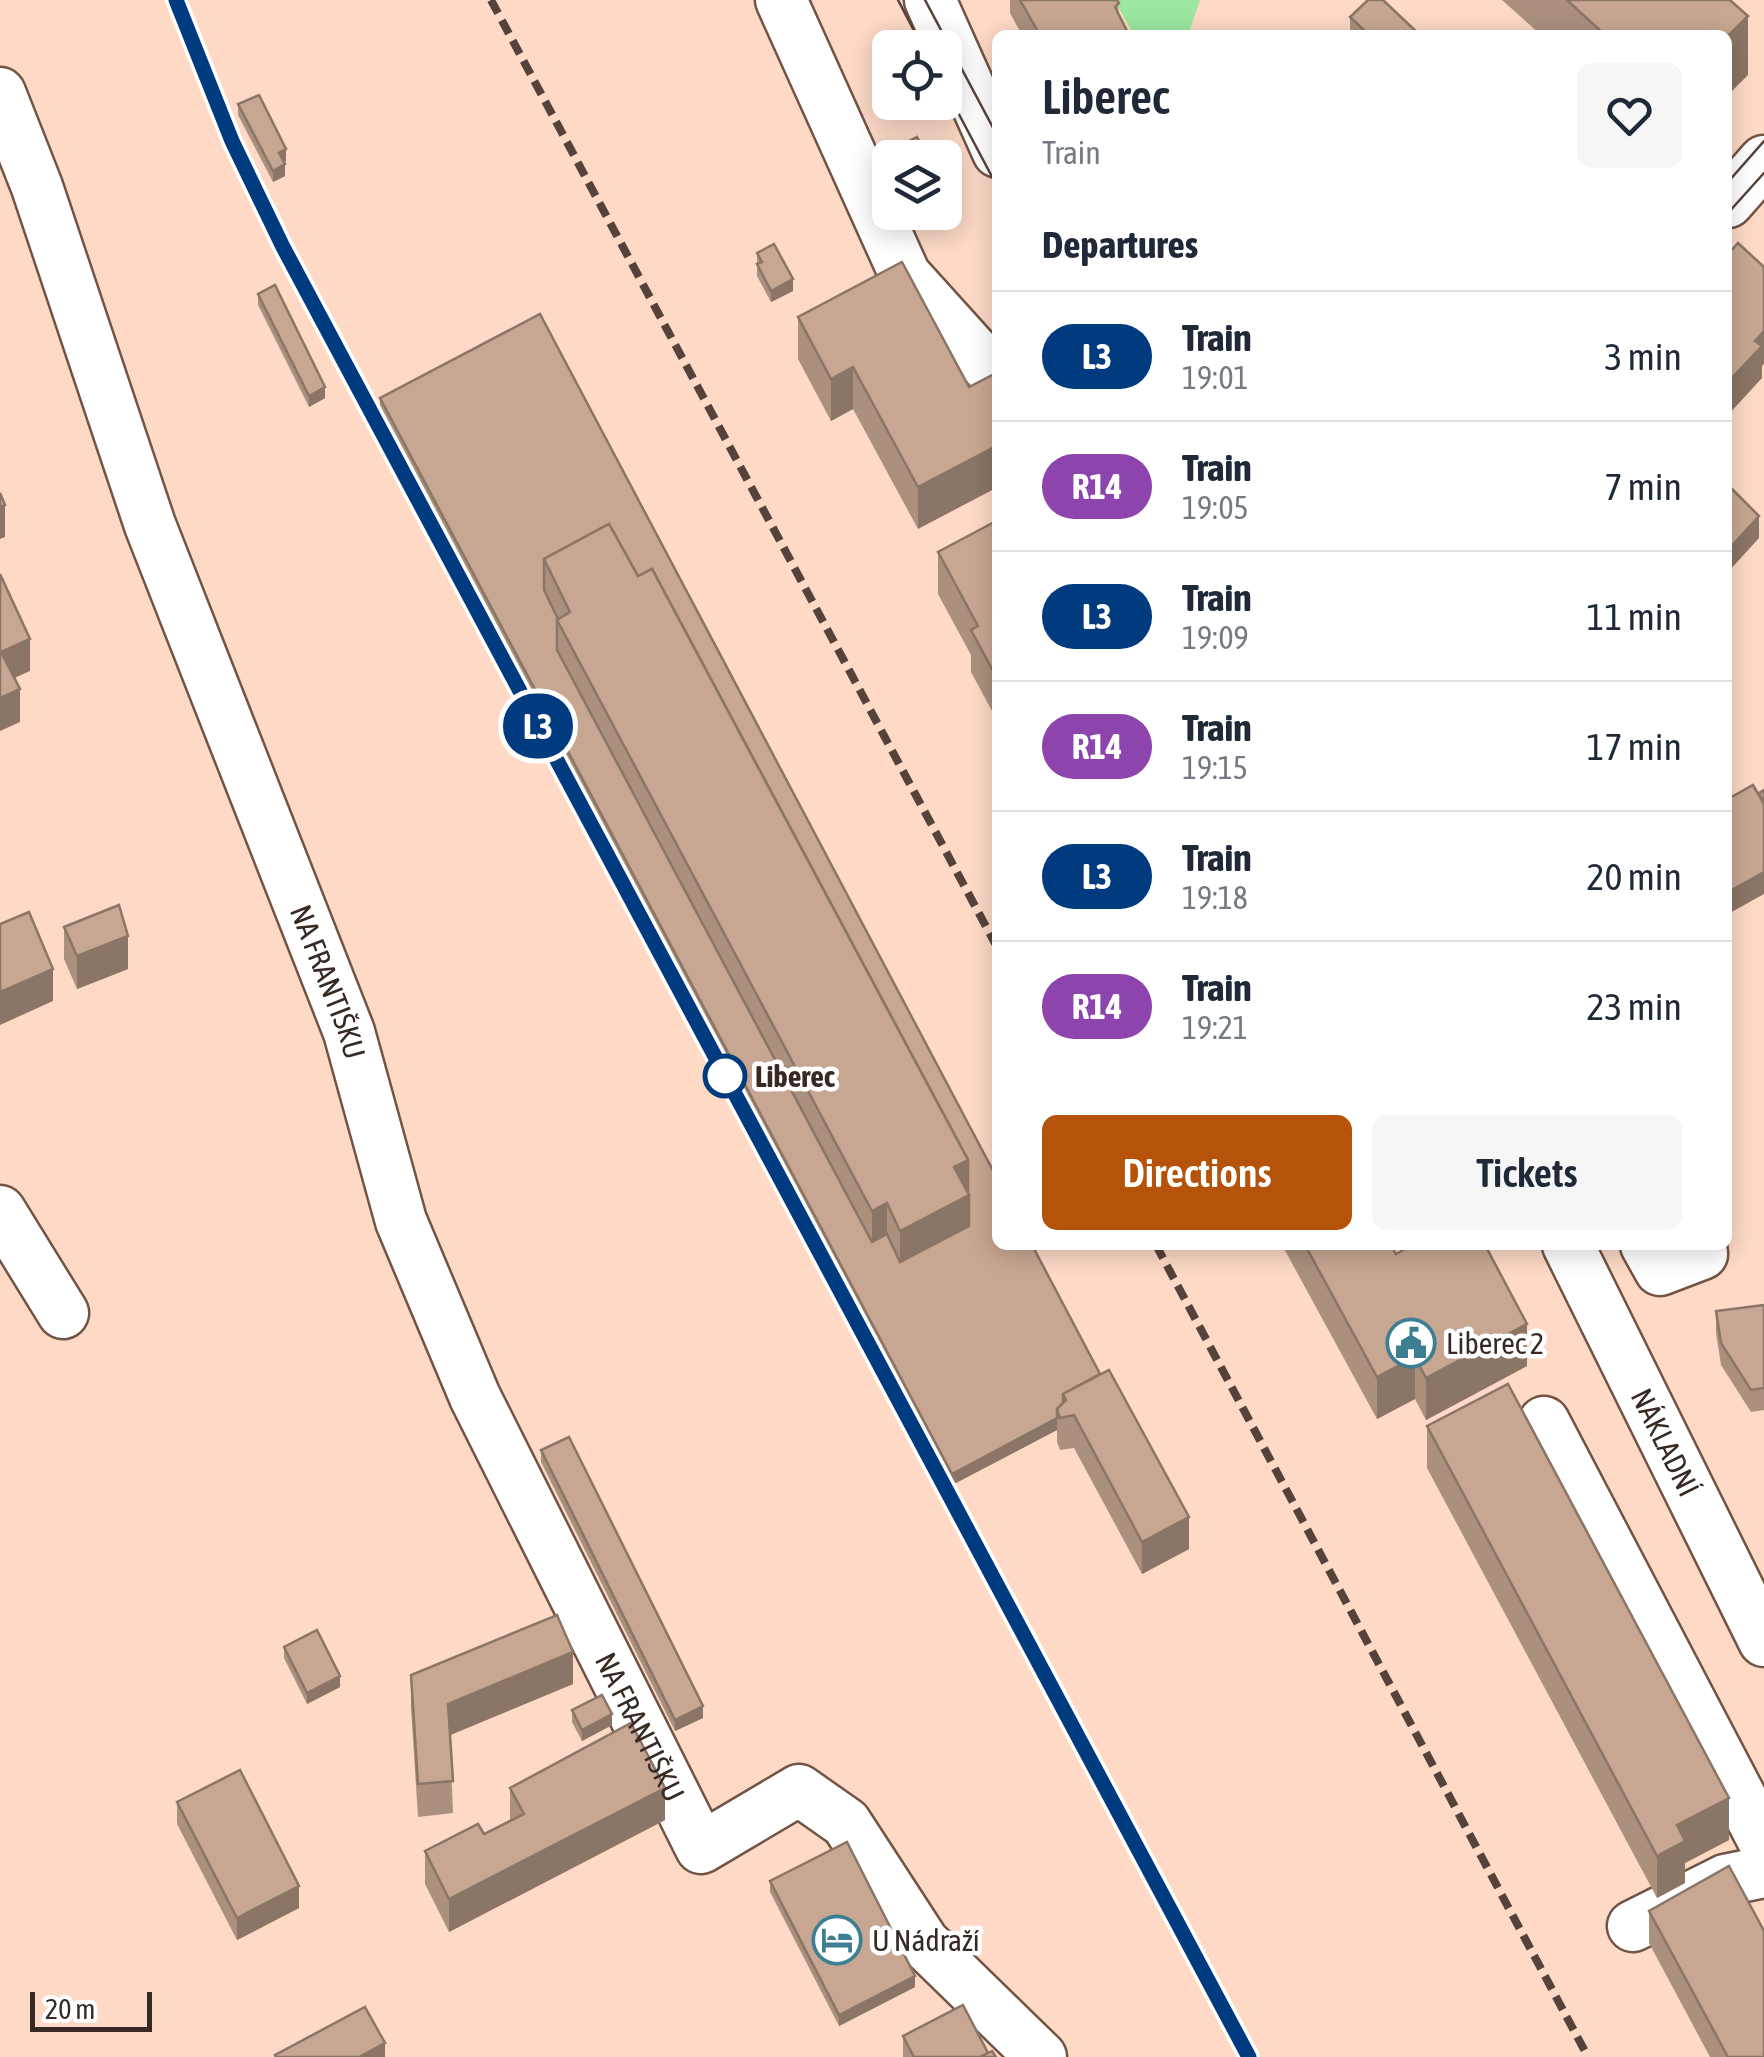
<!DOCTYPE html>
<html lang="en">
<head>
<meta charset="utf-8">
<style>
	body { margin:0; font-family:"Asap Condensed",sans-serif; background:#f6f6f7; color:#1f2937; height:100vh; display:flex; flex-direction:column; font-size:38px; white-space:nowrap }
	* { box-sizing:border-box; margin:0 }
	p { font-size:32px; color:#747a83 }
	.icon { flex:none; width:55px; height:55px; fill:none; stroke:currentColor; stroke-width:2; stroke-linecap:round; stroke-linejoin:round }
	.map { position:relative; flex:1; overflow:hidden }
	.side { position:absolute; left:992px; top:30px; width:740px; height:1220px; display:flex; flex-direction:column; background:#fff; border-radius:15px; box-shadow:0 5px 25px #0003 }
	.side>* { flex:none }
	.badge { padding:0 20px; border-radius:32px; font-size:35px; line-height:65px }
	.buttons { position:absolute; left:872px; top:30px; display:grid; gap:20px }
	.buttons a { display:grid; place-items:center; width:90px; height:90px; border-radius:15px; background:#fff; box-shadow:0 5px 25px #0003; font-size:50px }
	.scale { position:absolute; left:30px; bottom:25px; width:122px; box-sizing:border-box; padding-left:10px; border:5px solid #382a23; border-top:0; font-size:28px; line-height:35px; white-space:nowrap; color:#382a23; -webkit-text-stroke:8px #fff; paint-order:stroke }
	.map>.badge { position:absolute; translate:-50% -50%; box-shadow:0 0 0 5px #fff }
	h2 { padding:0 50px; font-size:38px; line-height:90px }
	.round { display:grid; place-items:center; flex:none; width:105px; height:105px; border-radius:15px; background:#f6f6f7 }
	.headline { display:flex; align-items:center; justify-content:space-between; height:170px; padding:0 50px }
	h1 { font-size:48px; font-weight:600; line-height:75px }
	.action { display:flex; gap:20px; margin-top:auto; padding:20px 50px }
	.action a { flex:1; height:115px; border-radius:15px; background:#b45309; color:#fff; font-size:40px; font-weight:600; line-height:115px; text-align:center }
	.action a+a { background:#f6f6f7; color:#1f2937 }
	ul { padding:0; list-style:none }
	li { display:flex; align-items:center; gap:30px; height:130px; padding:0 50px; border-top:2px solid #e0e1e3 }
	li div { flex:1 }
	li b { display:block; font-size:38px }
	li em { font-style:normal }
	li .badge { min-width:110px; font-weight:700; text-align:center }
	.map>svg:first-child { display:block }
	.green { fill:#9be7a1 }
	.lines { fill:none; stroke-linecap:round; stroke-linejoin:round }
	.minor-casing { stroke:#725444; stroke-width:55 }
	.minor { stroke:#fff; stroke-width:50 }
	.tram { stroke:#55433b; stroke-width:2.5 }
	.rail { stroke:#55433b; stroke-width:8; stroke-dasharray:15 8; stroke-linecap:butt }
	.wall { fill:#ab907e }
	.shaded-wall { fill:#8b7566 }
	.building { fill:#c7a792; stroke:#8b7566; stroke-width:2.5; fill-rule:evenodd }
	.line-casing { stroke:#fff; stroke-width:22 }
	.line { stroke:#003b80; stroke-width:15 }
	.stop-dot { fill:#fff; stroke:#003b80; stroke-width:5 }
	.labels { text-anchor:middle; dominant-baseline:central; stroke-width:9; stroke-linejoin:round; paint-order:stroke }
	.street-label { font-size:30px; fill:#382a23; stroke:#fff }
	.stop-label { font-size:30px; font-weight:bold; fill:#382a23; stroke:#fff; text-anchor:start }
	.poi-label { font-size:30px; fill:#382a23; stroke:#fff; text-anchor:start }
</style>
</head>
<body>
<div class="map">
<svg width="1764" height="2057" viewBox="0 0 1764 2057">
	<rect width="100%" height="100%" fill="#fdd9c6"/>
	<path class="green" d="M1114,0H1200L1188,35H1134Z"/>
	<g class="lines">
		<g class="minor-casing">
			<g id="minor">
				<path d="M781,0L905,275L998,378"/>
				<path d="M930,0L998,152"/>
				<path id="s1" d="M0,93L37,187L150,525L349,1032L401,1221L475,1397L690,1826L701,1848L799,1790L846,1823L924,1943L1041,2057"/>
				<path d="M1728,202L1764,161"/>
				<path d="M0,1211L63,1313"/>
				<path id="s2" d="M1568,1245L1764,1641"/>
				<path d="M1646,1245L1660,1270L1702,1254L1701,1245"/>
				<path d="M1544,1422L1764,1842"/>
				<path d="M1633,1926L1725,1880L1764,1872"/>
			</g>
		</g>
		<use href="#minor" class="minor"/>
		<g class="tram">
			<path d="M898,0L923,48"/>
			<path d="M925,0L998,137"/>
			<path d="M945,88L998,188"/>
			<path d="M1728,182L1764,141"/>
			<path d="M1728,213L1764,173"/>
		</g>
		<g class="rail">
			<path d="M176,0L232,141L283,247L1249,2057"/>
			<path d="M491,0L998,949"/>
			<path d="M1156,1245L1588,2057"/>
		</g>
	</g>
	<g class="wall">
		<path d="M1010,0H1117L1119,14L1129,35H1022L1010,13Z"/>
		<path d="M1502,0H1730L1748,75L1728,35H1541Z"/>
		<path d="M1350,17L1420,35H1350Z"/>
		<path d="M238,104L286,161L284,162L285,176L273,182L238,115Z"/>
		<path d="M883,155L890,158V179L883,166Z"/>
		<path d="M757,253L793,291L771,302L757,276Z"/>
		<path d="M258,294L325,398L309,407L258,305Z"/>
		<path d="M540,314L1189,1549L1142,1574L1074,1448L1060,1450L1057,1442V1430L952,1485L380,409V398Z"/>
		<path d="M798,317L969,387L918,529L853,409L831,421L798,359Z"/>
		<path d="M998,520V722L971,672V655L938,594V552Z"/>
		<path d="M64,927L128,969L77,989L64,959Z"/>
		<path d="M1282,1245H1391L1396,1254L1527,1366L1426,1420L1415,1399L1377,1419Z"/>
		<path d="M1764,1305V1410L1751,1412L1721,1365L1716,1333V1311Z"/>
		<path d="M1427,1426L1729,1840L1685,1863V1883L1657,1898L1427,1468Z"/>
		<path d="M541,1450L703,1718L675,1731L541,1462Z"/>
		<path d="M284,1647L340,1687L307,1704L284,1658Z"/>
		<path d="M411,1675L573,1684L450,1735L453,1813L418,1817L411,1707Z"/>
		<path d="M572,1710L612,1725L582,1741L572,1722Z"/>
		<path d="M510,1788L665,1820L449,1932L425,1884V1851L484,1834L510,1821Z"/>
		<path d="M177,1802L299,1908L237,1940L177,1824Z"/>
		<path d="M770,1881L915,1987L839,2026L770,1892Z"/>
		<path d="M1649,1911L1764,2057H1710L1649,1943Z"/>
		<path d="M903,2036L988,2053L996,2057H903Z"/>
	</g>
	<g class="shaded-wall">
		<path d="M1748,16V75L1728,95V36Z"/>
		<path d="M286,149V161L279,164V153Z"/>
		<path d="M285,164V176L273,182V171Z"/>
		<path d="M793,279V291L771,302V291Z"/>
		<path d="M1764,331V364L1762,366V378L1728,415V382L1755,341Z"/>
		<path d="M853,367V409L831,421V379Z"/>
		<path d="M325,387V398L309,407V396Z"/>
		<path d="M998,445V487L918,529V487Z"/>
		<path d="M5,505V537L0,539V507Z"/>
		<path d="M1759,516V538L1728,572V550Z"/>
		<path d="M30,639V671L1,684V652Z"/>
		<path d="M20,689V722L0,731V698Z"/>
		<path d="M1764,872V894L1728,914V892Z"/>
		<path d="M128,936V969L77,989V956Z"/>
		<path d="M53,969V1001L0,1025V992Z"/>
		<path d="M968,1160L969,1237L900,1273V1231L954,1167Z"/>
		<path d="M887,1203V1245L872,1253V1211Z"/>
		<path d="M1527,1324V1366L1426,1420V1378Z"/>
		<path d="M1415,1357V1399L1377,1419V1377Z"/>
		<path d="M1057,1418V1430L952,1485V1474Z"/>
		<path d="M1189,1517V1549L1142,1574V1542Z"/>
		<path d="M573,1652V1684L448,1736V1704Z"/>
		<path d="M340,1676V1687L307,1704V1693Z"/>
		<path d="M703,1706V1718L675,1731V1720Z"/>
		<path d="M612,1714V1725L582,1741V1730Z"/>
		<path d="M665,1788V1820L449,1932V1899Z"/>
		<path d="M1729,1798V1840L1685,1863V1883L1657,1898V1856L1677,1825Z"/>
		<path d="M299,1886V1908L237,1940V1918Z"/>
		<path d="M915,1976V1987L839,2026V2015Z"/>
		<path d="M385,2043V2057H359Z"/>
	</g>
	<g class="building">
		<path d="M1020,0H1117L1119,3L1115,7L1129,35H1040Z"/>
		<path d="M1368,0H1383L1420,35H1369L1350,17Z"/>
		<path d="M1567,0H1730L1748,16L1728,36V35H1605Z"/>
		<path d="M259,95L286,149L279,153L285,164L273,171L238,104Z"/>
		<path d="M917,137L928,158H890V168L883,155Z"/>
		<path d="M1738,243L1764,267V331L1755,341L1762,346L1728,382V254Z"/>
		<path d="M774,244L793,279L771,291L757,264L762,262L757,253Z"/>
		<path d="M902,262L969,387L998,372V445L918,487L853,367L831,379L798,317Z"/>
		<path d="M275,285L325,387L309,396L258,294Z"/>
		<path d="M540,314L998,1180V1245H1032L1100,1374L1063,1394V1403L1057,1409V1418L952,1474L380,398ZM609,524L638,576L652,569L968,1160V1191L967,1192L969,1195V1226L900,1262L887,1234L872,1242L557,650V620L558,619L544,590V559Z"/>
		<path d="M1728,485L1759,516L1728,550Z"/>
		<path d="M0,493L5,505L0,507Z"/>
		<path d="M998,520V680L971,630L978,626L938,552Z"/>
		<path d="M609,524L638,576L652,569L968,1160L954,1167L969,1195L900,1231L887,1203L872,1211L557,620L570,612L544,559Z"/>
		<path d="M0,574L30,639L1,652L20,689L0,698Z"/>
		<path d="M1753,785L1764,804V872L1728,892V799Z"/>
		<path d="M1764,790V803L1759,793Z"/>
		<path d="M119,905L128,936L77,956L64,927Z"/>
		<path d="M29,912L53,969L0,992V924Z"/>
		<path d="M1305,1245H1391L1396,1254L1412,1245H1485L1527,1324L1426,1378L1415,1357L1377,1377Z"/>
		<path d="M1764,1305V1388L1751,1390L1721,1343L1716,1311Z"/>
		<path d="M1109,1370L1189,1517L1142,1542L1074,1415L1060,1418L1057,1409L1066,1400L1063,1394Z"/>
		<path d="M1508,1384L1729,1798L1677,1825L1685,1841L1657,1856L1427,1426Z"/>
		<path d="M569,1437L703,1706L675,1720L541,1450Z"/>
		<path d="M557,1615L573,1652L448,1704L453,1781L418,1784L411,1675Z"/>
		<path d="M317,1630L340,1676L307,1693L284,1647Z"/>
		<path d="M602,1695L612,1714L582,1730L572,1710Z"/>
		<path d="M631,1723L665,1788L449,1899L425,1851L478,1824L484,1834L524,1814L510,1788Z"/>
		<path d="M240,1770L299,1886L237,1918L177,1802Z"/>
		<path d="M847,1842L915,1976L839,2015L770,1881Z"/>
		<path d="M1729,1866L1764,1931V2057H1728L1649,1911Z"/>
		<path d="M963,2005L988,2053L980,2057H914L903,2036Z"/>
		<path d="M365,2007L385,2043L359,2057H276L275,2055Z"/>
		<path d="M992,2051L996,2057H980Z"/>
	</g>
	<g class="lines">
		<g class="line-casing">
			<path id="line" d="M176,0L232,141L283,247L1249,2057"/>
		</g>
		<use href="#line" class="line"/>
	</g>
	<defs>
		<g id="civic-ring" transform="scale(2.5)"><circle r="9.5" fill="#fff" stroke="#3e7e92" stroke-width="1.5"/><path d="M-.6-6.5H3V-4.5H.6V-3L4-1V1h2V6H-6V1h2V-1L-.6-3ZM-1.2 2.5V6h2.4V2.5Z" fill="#3e7e92"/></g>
		<g id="hotel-ring" transform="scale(2.5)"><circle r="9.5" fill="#fff" stroke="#3e7e92" stroke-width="1.5"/><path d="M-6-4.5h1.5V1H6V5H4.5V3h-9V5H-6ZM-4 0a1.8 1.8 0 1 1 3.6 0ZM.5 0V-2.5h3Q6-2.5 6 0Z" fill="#3e7e92"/></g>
	</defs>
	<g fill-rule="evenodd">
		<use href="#civic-ring" x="1411" y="1343"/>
		<use href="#hotel-ring" x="837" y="1940"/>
	</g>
	<circle class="stop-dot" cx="725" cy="1076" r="20"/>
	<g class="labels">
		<g class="street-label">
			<text stroke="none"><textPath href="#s1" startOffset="948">NA FRANTIŠKU</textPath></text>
			<text stroke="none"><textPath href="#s2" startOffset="220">NÁKLADNÍ</textPath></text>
			<text stroke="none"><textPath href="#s1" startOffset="1758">NA FRANTIŠKU</textPath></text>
		</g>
		<g class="stop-label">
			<text x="755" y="1076">Liberec</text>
		</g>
		<g class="poi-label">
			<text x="1446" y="1343">Liberec 2</text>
			<text x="872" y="1940">U Nádraží</text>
		</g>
	</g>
</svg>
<div class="buttons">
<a><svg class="icon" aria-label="locate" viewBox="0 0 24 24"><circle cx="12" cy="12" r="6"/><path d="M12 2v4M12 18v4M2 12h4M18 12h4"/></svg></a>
<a><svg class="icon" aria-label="layers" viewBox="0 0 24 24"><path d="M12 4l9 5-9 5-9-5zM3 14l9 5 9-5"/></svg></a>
</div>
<div class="scale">20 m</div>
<b class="badge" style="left:538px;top:726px;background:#003b80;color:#fff">L3</b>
<section class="side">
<div class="headline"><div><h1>Liberec</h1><p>Train</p></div><a class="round"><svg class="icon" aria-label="heart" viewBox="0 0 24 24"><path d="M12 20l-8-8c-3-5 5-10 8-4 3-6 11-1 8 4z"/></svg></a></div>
<h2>Departures</h2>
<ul>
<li><span class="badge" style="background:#003b80;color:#fff">L3</span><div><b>Train</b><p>19:01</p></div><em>3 min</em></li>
<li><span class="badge" style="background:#8e44ad;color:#fff">R14</span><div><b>Train</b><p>19:05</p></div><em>7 min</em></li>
<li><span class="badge" style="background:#003b80;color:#fff">L3</span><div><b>Train</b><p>19:09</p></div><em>11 min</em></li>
<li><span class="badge" style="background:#8e44ad;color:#fff">R14</span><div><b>Train</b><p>19:15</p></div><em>17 min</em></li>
<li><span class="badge" style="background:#003b80;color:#fff">L3</span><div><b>Train</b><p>19:18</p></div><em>20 min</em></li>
<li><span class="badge" style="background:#8e44ad;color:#fff">R14</span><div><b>Train</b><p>19:21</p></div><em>23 min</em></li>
</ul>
<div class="action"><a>Directions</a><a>Tickets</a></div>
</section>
</div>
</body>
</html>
